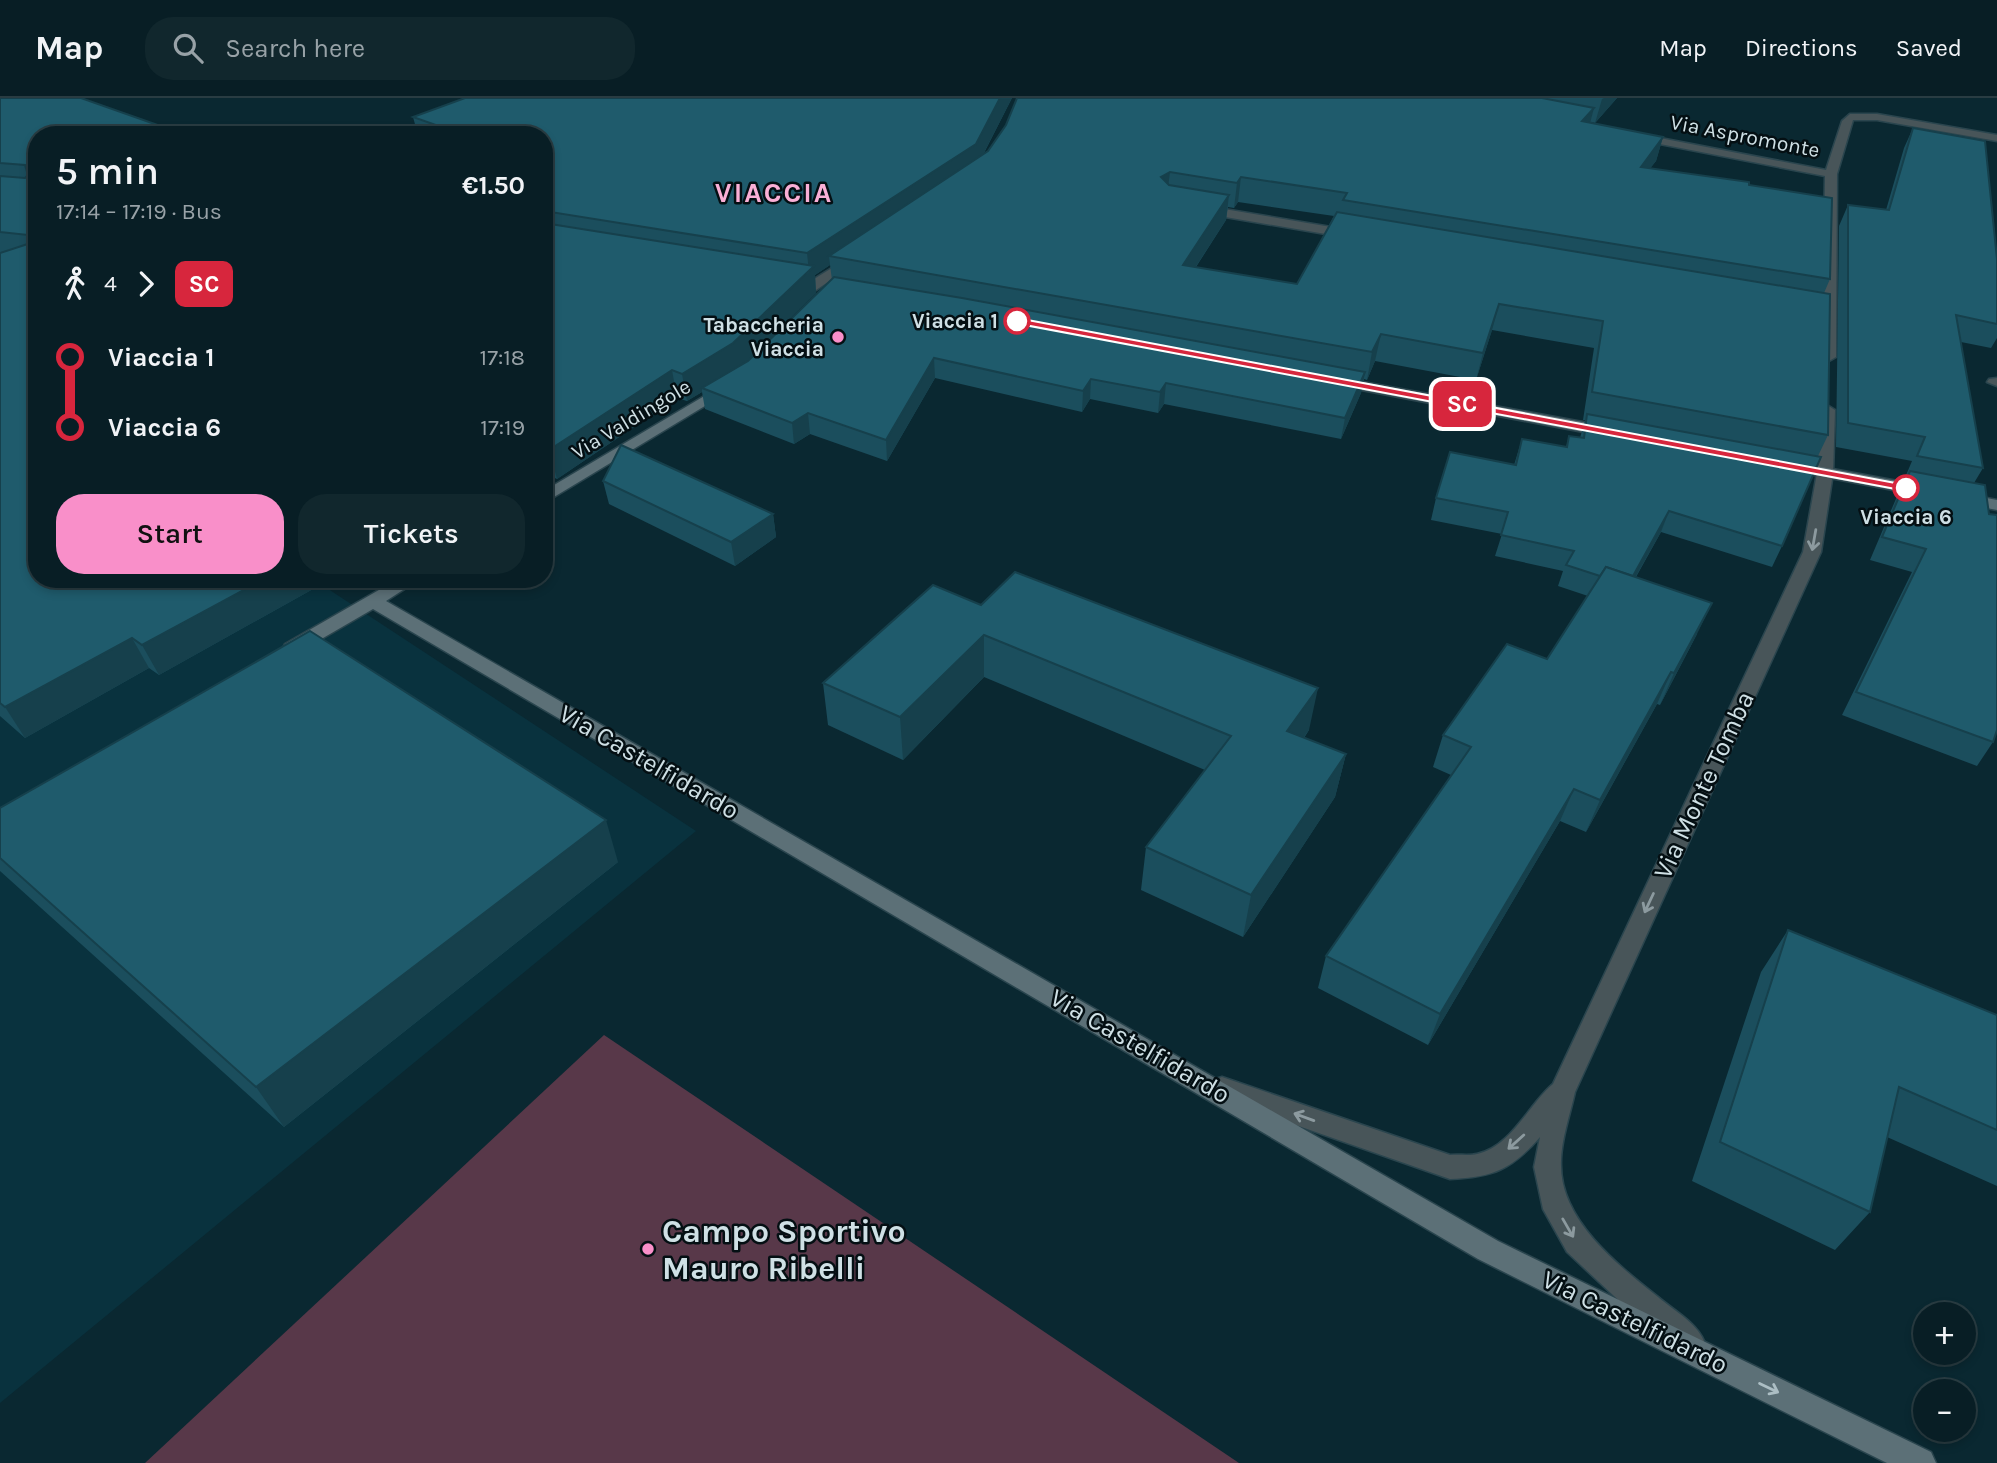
<!DOCTYPE html>
<html lang="en">
<head>
<meta charset="utf-8">
<style>
	body { margin:0; font-family:Karla,sans-serif; background:#11272d; color:#f1f3f6; height:100vh; display:flex; flex-direction:column; font-size:26px; white-space:nowrap }
	* { box-sizing:border-box; margin:0 }
	p { font-size:23px; color:#98a2a7 }
	.icon { flex:none; width:38px; height:38px; fill:none; stroke:currentColor; stroke-width:2; stroke-linecap:round; stroke-linejoin:round }
	.map { position:relative; flex:1; overflow:hidden }
	.drawer { position:absolute; left:28px; top:28px; width:525px; height:462px; display:flex; flex-direction:column; background:#081e25; border-radius:28px; box-shadow:0 4px 10px #0003,0 0 0 2px #293c42 }
	.drawer>* { flex:none }
	.badge { padding:0 14px; border-radius:10px; font-size:24px; line-height:46px }
	.fabs { position:absolute; left:1913px; top:1204px; display:grid; gap:14px }
	.fabs a { display:grid; place-items:center; width:63px; height:63px; border-radius:50%; background:#081e25; box-shadow:0 4px 10px #0003,0 0 0 2px #293c42; font-size:35px }
	.map>.badge { position:absolute; translate:-50% -50%; box-shadow:0 0 0 4px #fff }
	.legs { display:flex; align-items:center; gap:10px; height:77px; padding:0 28px; font-size:23px }
	.legs p { margin-inline-start:auto }
	.overview { display:flex; align-items:center; justify-content:space-between; height:119px; padding:0 28px }
	h1 { font-size:38px; font-weight:600; line-height:52px }
	.action { display:flex; gap:14px; margin-top:auto; padding:14px 28px }
	.action a { flex:1; height:80px; border-radius:28px; background:#f98fc9; color:#111; font-size:28px; font-weight:600; line-height:80px; text-align:center }
	.action a+a { background:#11272d; color:#f1f3f6 }
	ul { padding:0 28px; list-style:none }
	li { display:flex; align-items:center; gap:24px; height:70px; font-size:26px }
	li i { display:grid; place-items:center; width:10px; height:100%; margin:0 9px; background:currentColor }
	li i::after { content:''; width:18px; height:18px; margin:-9px; border:5px solid; border-radius:50%; background:#081e25 }
	li p { margin-inline-start:auto }
	li:first-child i { background:linear-gradient(#0000 50%,currentColor 0) }
	li:last-child i { background:linear-gradient(currentColor 50%,#0000 0) }
	header { display:flex; align-items:center; gap:42px; box-sizing:border-box; height:98px; padding:0 35px; background:#081e25; border-bottom:2px solid #293c42 }
	header strong { font-size:33px }
	nav { display:flex; gap:38px; margin-inline-start:auto; font-size:24px }
	.search { width:490px; height:63px; background:#11272d; display:flex; align-items:center; gap:18px; box-sizing:border-box; padding:0 24px; border-radius:28px; color:#98a2a7; font-size:26px }
	.map>svg:first-child { display:block }
	.built { fill:#09323e }
	.green { fill:#583849 }
	.lines { fill:none; stroke-linecap:round; stroke-linejoin:round }
	.street-casing { stroke:#2a454e; stroke-width:3 }
	.secondary-casing { stroke:#2a454e; stroke-width:3 }
	.street { fill:#485559; fill-rule:evenodd }
	.secondary { fill:#5c7077; fill-rule:evenodd }
	.wall { fill:#1b4e5d; fill-rule:evenodd }
	.shaded-wall { fill:#16404c }
	.building { fill:#1f5b6c; stroke:#16404c; stroke-width:2 }
	.oneway { stroke:#8c9a9f }
	.oneway2 { stroke:#acbec4 }
	.line-1 { fill:#d7263d; stroke:#fff; stroke-width:2 }
	.stop-1-dot { fill:#fff; stroke:#d7263d; stroke-width:3.5 }
	.poi-dot { fill:#f98fc9; stroke:#040f13; stroke-width:2.5 }
	.labels { text-anchor:middle; dominant-baseline:central; stroke-width:5; stroke-linejoin:round; paint-order:stroke }
	.far-street-label { font-size:21px; fill:#cfe0e5; stroke:#040f13 }
	.far-stop-label { font-size:21px; font-weight:bold; fill:#cfe0e5; stroke:#040f13; text-anchor:end }
	.far-poi-label { font-size:21px; font-weight:bold; fill:#cfe0e5; stroke:#040f13; text-anchor:end }
	.street-label { font-size:26px; fill:#cfe0e5; stroke:#040f13 }
	.far-district-label { font-size:28px; font-weight:bold; letter-spacing:2px; fill:#faafd6; stroke:#040f13 }
	.near-poi-label { font-size:32px; font-weight:bold; fill:#cfe0e5; stroke:#040f13; text-anchor:start }
</style>
</head>
<body>
<header>
<strong>Map</strong>
<div class="search"><svg class="icon" aria-label="search" viewBox="0 0 24 24"><circle cx="10" cy="10" r="6"/><path d="M15 15l6 6"/></svg>Search here</div>
<nav><a>Map</a><a>Directions</a><a>Saved</a></nav>
</header>
<div class="map">
<svg width="1997" height="1365" viewBox="0 0 1997 1365">
	<rect width="100%" height="100%" fill="#0a2831"/>
	<path class="built" d="M0,224L37,481H313L696,733L0,1305Z"/>
	<path class="green" d="M604,937L1239,1365H145Z"/>
	<g class="lines">
		<g class="street-casing">
			<g id="street">
				<path d="M1850,16H1877L1997,37V43L1877,22H1853L1837,76L1836,259L1829,263L1822,259L1825,78L1634,41L1628,38L1634,35L1826,72L1842,23Z"/>
				<path d="M1200,107L1355,133L1361,137L1355,141L1196,114L1194,111Z"/>
				<path d="M853,157L860,161L858,164L816,192H806V186Z"/>
				<path d="M1997,280V288L1987,284L1989,281Z"/>
				<path d="M1827,307L1835,312L1833,375L1821,454L1575,994C1570,1017 1560,1045 1561,1068C1561,1123 1619,1168 1658,1199C1673,1212 1696,1224 1704,1243L1699,1253L1689,1258L1679,1253L1630,1213L1567,1154L1543,1111L1534,1069L1540,1039C1511,1072 1493,1079 1450,1081L1213,998L1209,990L1213,982L1222,979L1450,1057C1459,1056 1469,1058 1477,1056C1511,1049 1529,1006 1553,986L1803,454L1817,375L1819,312Z"/>
			</g>
		</g>
		<g class="secondary-casing">
			<g id="secondary">
				<path d="M1335,279L1610,329L1618,334L1610,339L1330,286L1328,283L1330,280Z"/>
				<path d="M728,284L733,285L735,288L733,291L544,405V393Z"/>
				<path d="M1789,363L1930,389L1938,394L1930,399L1783,371L1781,368L1783,365Z"/>
				<path d="M1961,395L1997,402V412L1955,404L1953,400Z"/>
				<path d="M398,481H420L386,503L1498,1143L1931,1354L1936,1365H1887L1478,1161L373,511L299,554H285L283,550L285,546Z"/>
			</g>
		</g>
		<use href="#street" class="street"/>
		<use href="#secondary" class="secondary"/>
	</g>
	<g class="wall">
		<path d="M0,0L37,37V481H331L159,577L149,570L25,640L0,618Z"/>
		<path d="M465,0H1012L983,57L988,53L1006,27L1017,0H1617L1595,25L1591,24L1590,25L1663,39L1656,63L1650,70L1749,87L1830,181L1824,195L1828,337L1818,358L1782,448L1772,469L1661,434L1636,479L1697,536L1660,607L1657,606L1586,734L1560,723L1428,947L1318,890L1326,858L1451,677L1433,669L1443,637L1547,561L1588,498L1558,488L1563,473L1495,458L1502,436L1431,422L1436,400L1514,367L1522,341L1566,349L1569,338L1580,340L1585,322H1583L1594,250L1492,232L1476,282L1375,263L1367,282L1364,281L1361,295L1341,341L1164,306L1158,315L1090,301L1082,314L935,280L887,363L810,336L794,346L705,311L702,294L687,303L677,300L557,381L544,375V37H418L413,19ZM1238,104L1334,118L1297,186L1196,169L1226,122L1228,109L1234,110ZM830,167L832,182L747,263L816,195L815,177Z"/>
		<path d="M1913,30L1997,161V240L1991,250L1961,244L1983,370L1974,385L1993,644L1977,668L1842,617L1912,474L1870,462L1898,396L1905,382H1904L1912,363L1836,349L1839,128L1848,107L1886,112L1904,50Z"/>
		<path d="M603,383L773,416L776,439L735,468L609,406Z"/>
		<path d="M981,507L1309,632L1304,640L1346,656L1335,699L1243,839L1141,792L1146,749L1205,672L984,579L903,662L828,627L823,585Z"/>
		<path d="M0,710L618,764L284,1029L0,773Z"/>
		<path d="M1788,832L1997,917V1088L1887,1039L1870,1114L1835,1152L1692,1083L1761,874Z"/>
	</g>
	<g class="shaded-wall">
		<path d="M1000,0H1012L976,70L829,158L830,167L815,177L816,195L737,273L702,290V294L687,303L682,276L809,174L807,155Z"/>
		<path d="M1604,0H1617L1595,25L1602,1Z"/>
		<path d="M1594,10L1588,33L1582,23Z"/>
		<path d="M1663,39L1656,63L1633,93L1641,69Z"/>
		<path d="M1170,74L1167,98L1161,79Z"/>
		<path d="M1241,79L1238,104L1234,110L1237,85Z"/>
		<path d="M1229,97L1226,122L1180,193L1183,167Z"/>
		<path d="M1499,206L1492,232L1476,282L1483,255Z"/>
		<path d="M1381,236L1375,263L1367,282L1372,254Z"/>
		<path d="M934,260L935,280L887,363L886,342Z"/>
		<path d="M672,272L677,300L557,381L549,352Z"/>
		<path d="M1365,274L1361,295L1341,341L1345,320Z"/>
		<path d="M1091,281L1090,301L1082,314L1083,293Z"/>
		<path d="M1166,285L1164,306L1158,315L1160,294Z"/>
		<path d="M808,315L810,336L794,346L792,325Z"/>
		<path d="M1669,413L1661,434L1619,508L1628,486Z"/>
		<path d="M773,416L776,439L735,468L731,444Z"/>
		<path d="M264,481H331L159,577L142,547Z"/>
		<path d="M1712,505L1697,536L1660,607L1674,575Z"/>
		<path d="M984,537V579L903,662L900,619Z"/>
		<path d="M132,540L149,570L25,640L5,609Z"/>
		<path d="M1671,574L1657,606L1586,734L1600,702Z"/>
		<path d="M1318,590L1309,632L1278,675L1287,633Z"/>
		<path d="M1346,656L1335,699L1243,839L1251,797Z"/>
		<path d="M1574,691L1560,723L1428,947L1440,916Z"/>
		<path d="M606,722L618,764L284,1029L256,989Z"/>
	</g>
	<g class="building">
		<path d="M0,0H81L186,37H37V138L0,134V78L25,80L28,77L25,67L0,65Z"/>
		<path d="M465,0H1000L976,46L807,155L544,113V37H464L413,19Z"/>
		<path d="M1017,0H1542L1594,10L1582,23L1663,39L1641,69L1749,84V87L1832,100L1830,181L1343,102L1347,95L1241,79L1237,85L1170,74L1161,79L1169,87L1229,97L1183,167L1297,186L1337,114L1830,196L1828,337L1592,294L1603,223L1499,206L1483,255L1381,236L1372,254L829,158L988,53L1006,27Z"/>
		<path d="M1913,30L1985,43L1997,161V226L1956,217L1983,370L1917,358L1925,339L1848,325V107L1889,112Z"/>
		<path d="M544,125L814,168L733,245L682,276L672,272L549,352L544,350Z"/>
		<path d="M37,143V481H264L142,547L132,540L5,609L0,605V155Z"/>
		<path d="M834,179L962,200L1365,274L1345,320L1166,285L1160,294L1091,281L1083,293L934,260L886,342L808,315L792,325L702,290L748,263Z"/>
		<path d="M1587,316L1821,359L1782,448L1669,413L1633,478L1606,469L1600,478L1566,467L1574,453L1501,437L1508,414L1436,400L1450,354L1516,367L1522,341L1567,349L1569,338L1584,340Z"/>
		<path d="M621,347L773,416L731,444L603,383Z"/>
		<path d="M1910,373L1985,387L1989,416L1997,417V632L1993,644L1856,594L1926,451L1882,439Z"/>
		<path d="M1606,469L1712,505L1674,575L1671,574L1600,702L1574,691L1440,916L1326,858L1471,649L1443,637L1507,546L1547,561Z"/>
		<path d="M1015,474L1318,590L1287,633L1346,656L1251,797L1146,749L1231,638L984,537L900,619L823,585L933,487L981,507Z"/>
		<path d="M310,533L606,722L256,989L0,760V710Z"/>
		<path d="M1788,832L1997,917V1032L1899,989L1870,1114L1720,1044Z"/>
	</g>
	<defs><path id="oneway-shaft" d="M-6 0H5M1.5-3L5.5 0L1.5 3" fill="none" stroke-width="1.6" stroke-linecap="round" stroke-linejoin="round" transform="scale(1.75)"/></defs>
	<g class="oneway">
		<use href="#oneway-shaft" transform="translate(1814 442) rotate(100)"/>
		<use href="#oneway-shaft" transform="translate(1649 805) rotate(115)"/>
		<use href="#oneway-shaft" transform="translate(1304 1019) rotate(-160)"/>
		<use href="#oneway-shaft" transform="translate(1516 1044) rotate(138)"/>
		<use href="#oneway-shaft" transform="translate(1568 1130) rotate(60)"/>
	</g>
	<use class="oneway2" href="#oneway-shaft" transform="translate(1769 1290) rotate(26)"/>
	<path class="line-1" d="M1017,220L1906,387L1911,390L1906,393L1014,225L1013,223Z"/>
	<g class="stop-1-dot">
		<circle cx="1017" cy="223" r="12"/>
		<circle cx="1906" cy="390" r="12"/>
	</g>
	<g class="poi-dot">
		<circle cx="838" cy="239" r="7"/>
		<circle cx="648" cy="1151" r="7"/>
	</g>
	<g class="labels">
		<g class="far-street-label">
			<text transform="translate(1745 38) rotate(11)">Via Aspromonte</text>
			<text transform="translate(631 321) rotate(-31)">Via Valdingole</text>
		</g>
		<g class="far-stop-label">
			<text x="998" y="223">Viaccia 1</text>
			<text x="1906" y="419" text-anchor="middle">Viaccia 6</text>
		</g>
		<g class="far-poi-label">
			<text x="824" y="227">Tabaccheria<tspan x="824" dy="24">Viaccia</tspan></text>
		</g>
		<g class="street-label">
			<text transform="translate(649 664) rotate(30)">Via Castelfidardo</text>
			<text transform="translate(1704 687) rotate(-65)">Via Monte Tomba</text>
			<text transform="translate(1140 948) rotate(30)">Via Castelfidardo</text>
			<text transform="translate(1635 1224) rotate(26)">Via Castelfidardo</text>
		</g>
		<g class="far-district-label">
			<text x="774" y="94">VIACCIA</text>
		</g>
		<g class="near-poi-label">
			<text x="662" y="1133">Campo Sportivo<tspan x="662" dy="37">Mauro Ribelli</tspan></text>
		</g>
	</g>
</svg>
<div class="fabs">
<a>+</a>
<a>−</a>
</div>
<b class="badge" style="left:1462px;top:306px;background:#d7263d;color:#fff">SC</b>
<section class="drawer">
<div class="overview"><div><h1>5 min</h1><p>17:14 – 17:19 · Bus</p></div><b>€1.50</b></div>
<div class="legs"><svg class="icon" aria-label="walk" viewBox="0 0 24 24"><circle cx="13" cy="4" r="2"/><path d="M13 8l-2 6 4 7M11 14l-3 7M7 12l3-4h3l4 4"/></svg>4<svg class="icon" aria-label="forward" viewBox="0 0 24 24"><path d="M9 5l7 7-7 7"/></svg><b class="badge" style="background:#d7263d;color:#fff">SC</b></div>
<ul>
<li><i style="color:#d7263d"></i><b>Viaccia 1</b><p>17:18</p></li>
<li><i style="color:#d7263d"></i><b>Viaccia 6</b><p>17:19</p></li>
</ul>
<div class="action"><a>Start</a><a>Tickets</a></div>
</section>
</div>
</body>
</html>
